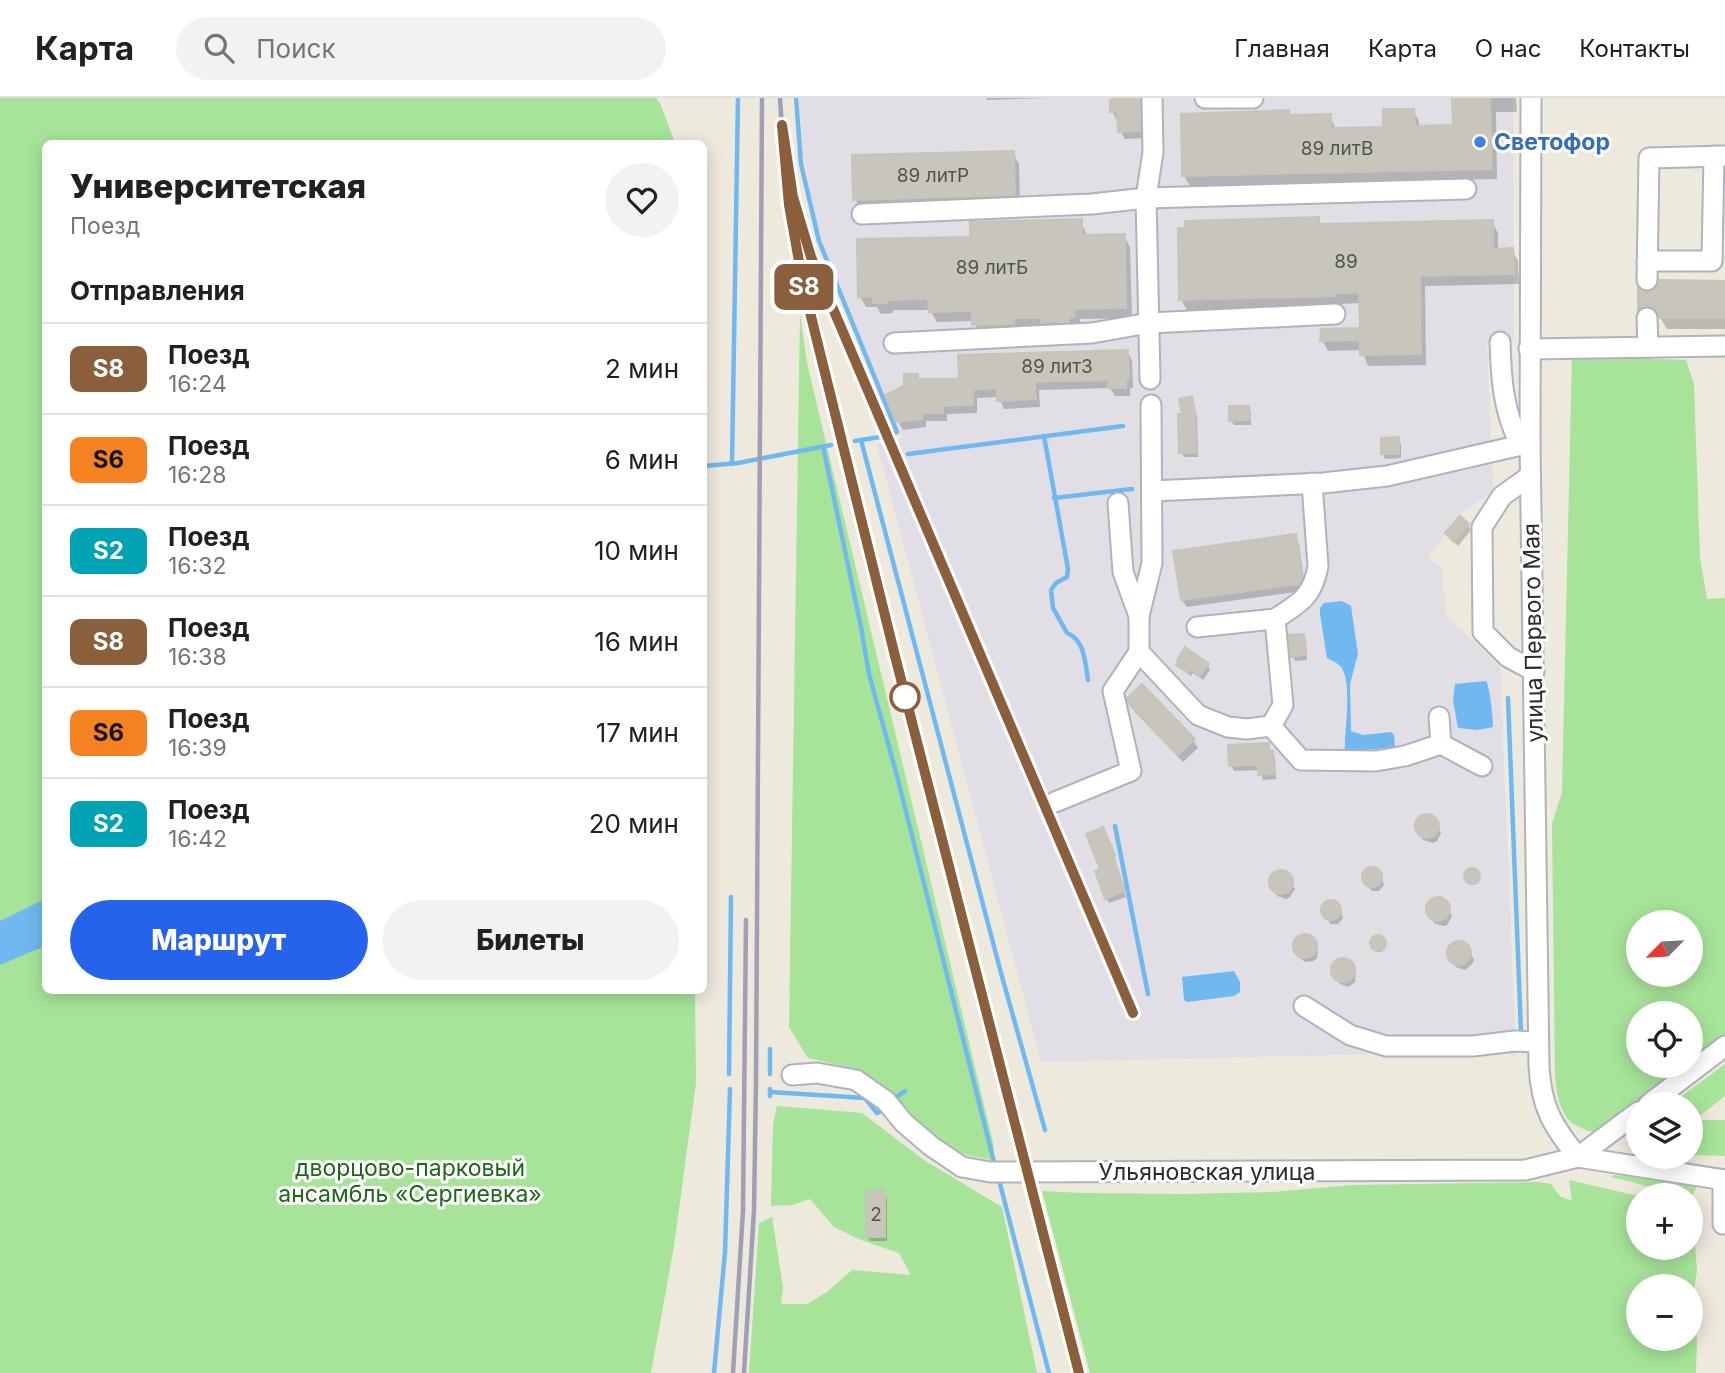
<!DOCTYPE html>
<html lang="ru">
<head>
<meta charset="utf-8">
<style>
	body { margin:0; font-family:Inter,sans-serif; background:#f2f2f2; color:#202124; height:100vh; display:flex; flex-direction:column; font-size:26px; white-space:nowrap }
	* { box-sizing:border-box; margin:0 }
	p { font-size:23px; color:#757577 }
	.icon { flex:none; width:38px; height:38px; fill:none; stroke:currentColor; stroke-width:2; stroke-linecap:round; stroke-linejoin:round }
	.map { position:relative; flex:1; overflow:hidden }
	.sheet { position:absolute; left:42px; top:42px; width:665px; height:854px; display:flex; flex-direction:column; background:#fff; border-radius:10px; box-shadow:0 4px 18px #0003 }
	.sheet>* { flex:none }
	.badge { padding:0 14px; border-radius:10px; font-size:24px; line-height:46px }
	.needle { width:46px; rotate:246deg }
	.tools { position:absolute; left:1626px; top:812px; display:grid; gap:14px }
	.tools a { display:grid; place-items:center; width:77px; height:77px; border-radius:50%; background:#fff; box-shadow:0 4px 18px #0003; font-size:35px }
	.map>.badge { position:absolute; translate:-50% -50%; box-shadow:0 0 0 4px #fff }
	h2 { padding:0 28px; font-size:26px; line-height:63px }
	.round { display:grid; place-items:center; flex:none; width:74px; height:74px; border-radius:37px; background:#f2f2f2 }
	.head { display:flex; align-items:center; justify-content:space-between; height:119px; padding:0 28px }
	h1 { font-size:33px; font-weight:800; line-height:52px }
	.primary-button { display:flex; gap:14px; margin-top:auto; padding:14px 28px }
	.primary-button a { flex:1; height:80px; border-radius:42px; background:#2563eb; color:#fff; font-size:28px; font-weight:800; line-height:80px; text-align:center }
	.primary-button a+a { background:#f2f2f2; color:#202124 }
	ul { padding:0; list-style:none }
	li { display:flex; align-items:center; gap:21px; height:91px; padding:0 28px; border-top:2px solid #e0e0e0 }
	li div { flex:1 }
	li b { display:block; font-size:26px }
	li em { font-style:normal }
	li .badge { min-width:77px; font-weight:700; text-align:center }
	header { display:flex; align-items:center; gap:42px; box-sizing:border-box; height:98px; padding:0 35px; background:#fff; border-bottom:2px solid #e0e0e0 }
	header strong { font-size:33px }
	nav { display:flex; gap:38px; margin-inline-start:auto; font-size:24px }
	.search { width:490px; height:63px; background:#f2f2f2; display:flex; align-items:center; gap:18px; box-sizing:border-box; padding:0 24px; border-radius:38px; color:#757577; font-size:26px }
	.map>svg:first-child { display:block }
	.industrial { fill:#e1dee5 }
	.green { fill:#a7e499; fill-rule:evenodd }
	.water { fill:#6fb9f0 }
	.shadow { fill:#0003 }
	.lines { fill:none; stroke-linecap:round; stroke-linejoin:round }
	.stream { stroke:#6fb9f0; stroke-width:4.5 }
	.building { fill:#c8c5bc; stroke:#c8c5b6; stroke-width:2 }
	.minor-tunnel { stroke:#c6c3b9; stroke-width:19; stroke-dasharray:19 10; stroke-linecap:butt }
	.minor-casing { stroke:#b1b1bf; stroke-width:23 }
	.minor { stroke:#fff; stroke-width:19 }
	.rail { stroke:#a09fb5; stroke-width:4.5 }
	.line-casing { stroke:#fff; stroke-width:16 }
	.line { stroke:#8b5e3c; stroke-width:10 }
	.shop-dot { fill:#3f7fe0; stroke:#fff; stroke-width:2.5 }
	.stop-dot { fill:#fff; stroke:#8b5e3c; stroke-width:3.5 }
	.labels { text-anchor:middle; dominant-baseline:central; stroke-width:6; stroke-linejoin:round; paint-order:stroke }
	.number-label { font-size:19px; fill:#52524f }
	.shop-label { font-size:23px; font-weight:bold; fill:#366cbe; stroke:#fff; text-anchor:start }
	.street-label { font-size:23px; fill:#2b2b2b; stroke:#fff }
	.park-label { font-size:23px; fill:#1d6919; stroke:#fff }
</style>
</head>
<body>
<header>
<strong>Карта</strong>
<div class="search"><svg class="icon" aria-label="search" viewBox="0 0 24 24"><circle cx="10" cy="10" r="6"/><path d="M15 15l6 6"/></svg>Поиск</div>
<nav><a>Главная</a><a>Карта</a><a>О нас</a><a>Контакты</a></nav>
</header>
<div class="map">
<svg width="1725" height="1275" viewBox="0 0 1725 1275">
	<rect width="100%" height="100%" fill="#ede9dd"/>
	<path class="industrial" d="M799,0H1513L1514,241L1487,246L1493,393L1461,416L1428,459L1442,470L1446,517L1500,569L1516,959L1506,953L1041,964L877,346L903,340L882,299L851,214L825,157L817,132L800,42Z"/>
	<g class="green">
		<path d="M0,0H656L660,5L675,45L46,46V892L695,893L696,985L674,1148L651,1275H0Z"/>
		<path d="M800,216L807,265L994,1049L992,1062L966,1057L938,1042L860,972L808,960L789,929Z"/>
		<path d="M1572,258L1686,262L1694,286L1700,460L1707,501L1725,500V937L1691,963L1690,915H1638V968H1684L1609,1024L1592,1034C1587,1032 1580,1030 1575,1027C1560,1018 1556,994 1555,978L1552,726L1562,694ZM1638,824H1690V877H1638Z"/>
		<path d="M1725,966V998L1698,1019L1691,1022L1690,1006H1671Z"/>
		<path d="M777,1008L862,1015L924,1062L1002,1109L1037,1275H749L759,1125L772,1119L783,1189L781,1206H807L827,1194L852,1172L911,1177L899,1155L861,1142L834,1129L810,1101L792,1107L771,1108L773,1026Z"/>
		<path d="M1703,1022H1725V1058L1691,1057V1027Z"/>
		<path d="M1614,1077L1699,1084L1691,1100L1690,1097H1682L1611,1079Z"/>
		<path d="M1569,1082L1638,1098V1150H1690L1691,1131L1695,1147L1697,1173L1693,1197L1697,1243L1696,1275H1090L1042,1093L1083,1095L1182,1096L1273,1094L1353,1087L1538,1084L1551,1086L1560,1098L1572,1103ZM1638,1188H1690V1241H1638Z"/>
	</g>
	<g class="water">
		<path d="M1342,503L1351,508L1358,556L1350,586L1351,633L1363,637L1391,634L1394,637L1395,649L1358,653L1351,652L1350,655L1345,654C1344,634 1353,585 1341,569C1337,564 1332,563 1327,560L1320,516V510L1324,505Z"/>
		<path d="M1486,583C1490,589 1493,621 1493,629L1477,632L1458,630L1453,602L1455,586Z"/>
		<path d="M45,801V848L0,867V823Z"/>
		<path d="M1234,873L1240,884V894L1234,898L1187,904L1184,902L1182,879Z"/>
	</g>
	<g class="shadow">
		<path d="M986,0H1050L987,2Z"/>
		<path d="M1112,0H1141L1144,5V40L1125,41L1120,33V21H1116L1112,13Z"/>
		<path d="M1451,0H1516L1517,14H1496L1497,81L1190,88L1184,78L1288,13L1291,19L1330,18L1336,32L1385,30L1413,12L1419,23V29H1455L1454,6Z"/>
		<path d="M1013,55L1019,66L1020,108L861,112L855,101Z"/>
		<path d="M1318,121L1322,128L1492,124L1498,135V152H1512L1518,163L1519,186L1425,188L1426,267L1368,268L1362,252L1328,253L1322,242L1361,232V205L1340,206V209L1187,212L1181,201Z"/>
		<path d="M1081,123L1087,138H1124L1130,149L1132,220L1080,221V229L980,237L974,223L937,224L930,212H893V215L881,216L877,209H866L860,198L972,141Z"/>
		<path d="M1725,184V231H1667L1660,219L1653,218L1646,222L1640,212V193L1646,196Z"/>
		<path d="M1127,253L1132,262L1133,290H1130V298H1115L1110,290L1039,292L1040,309L1004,311L999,299L977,300V315L947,316V323H926V329L903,332L898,323L906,289L917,277L920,283H961Z"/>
		<path d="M1191,300L1197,318L1198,359H1184L1181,354L1184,318Z"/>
		<path d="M1248,309L1251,314V327H1234L1231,323Z"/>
		<path d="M1398,341L1401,346V360L1385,361L1383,356Z"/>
		<path d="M1468,427L1471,432L1458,448L1447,436Z"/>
		<path d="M1295,438L1299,446L1305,490L1303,493L1187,509L1182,502Z"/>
		<path d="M1303,537L1306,542L1307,562L1295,563L1293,558Z"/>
		<path d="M1178,567H1207L1210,572L1203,582L1193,575L1191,578Z"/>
		<path d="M1130,605L1193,642L1198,650L1183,664L1135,614Z"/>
		<path d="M1268,647L1275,660L1276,681L1263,682L1260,672L1234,673L1231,668Z"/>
		<path d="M1431,718L1435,720L1441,735L1437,743L1433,745L1423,742L1416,727L1421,719Z"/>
		<path d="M1105,736L1116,762L1114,763L1126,799L1109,805L1106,800L1103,772Z"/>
		<path d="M1372,771L1379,774L1382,780L1384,787L1379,793H1372L1364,781L1366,774Z"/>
		<circle cx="1473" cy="780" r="7"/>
		<path d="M1284,774L1288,776L1295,791L1290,799L1286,801L1277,798L1270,783L1275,775Z"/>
		<path d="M1436,801L1445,804L1452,818L1447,827L1443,828L1434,825L1427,811L1432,802Z"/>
		<path d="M1327,805H1335L1341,813L1343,820L1338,826H1331L1325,818L1323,810Z"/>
		<path d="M1308,839L1318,851L1317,860L1314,863L1305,864L1298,858L1294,848L1299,840Z"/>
		<circle cx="1379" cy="847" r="7"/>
		<path d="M1458,844L1467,847L1474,862L1472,866L1465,872L1456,869L1449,854L1454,846Z"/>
		<path d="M1342,862H1346L1356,875L1355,884L1348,889L1340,886L1334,876V867Z"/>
		<path d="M884,1095L887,1100V1143H870L867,1138Z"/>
	</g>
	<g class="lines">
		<g class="stream">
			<path d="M796,0L801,66L819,143L897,334L894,335"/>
			<path d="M1044,338L1068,471L1067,479L1056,485L1051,492L1053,510L1067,535C1085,542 1085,564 1088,582"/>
			<path d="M861,342L1001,875L1045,1032"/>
			<path d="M855,343L880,339"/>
			<path d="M823,348L861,529L869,576L897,678L995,1068"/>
			<path d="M908,356L1123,328"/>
			<path d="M732,366L738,0"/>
			<path d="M704,368L738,365L831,347"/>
			<path d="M1054,400L1132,391"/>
			<path d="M1508,600L1521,934"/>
			<path d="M1115,728L1148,896"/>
			<path d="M770,951V976"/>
			<path d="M729,976L731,799"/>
			<path d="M770,994L865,1000L877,1015L883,1012"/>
			<path d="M770,998V991"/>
			<path d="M895,1000L905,993"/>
			<path d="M999,1082L1049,1275"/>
			<path d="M714,1275L725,1154L730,991"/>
		</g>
	</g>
	<g class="building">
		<path d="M1117,0H1140V33L1118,34L1117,13L1110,14V2Z"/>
		<path d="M1452,0H1490L1492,71L1182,78L1181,16L1289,12V17L1331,16V30L1383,29V11H1414L1415,28L1453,27Z"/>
		<path d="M1014,53L1015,97L853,102L852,57Z"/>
		<path d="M1319,119V126L1493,122V151L1513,150L1514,176L1420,178L1421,256L1360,257V242L1320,243L1321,231L1360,230L1359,195H1335V198L1179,202L1178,130H1185V123Z"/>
		<path d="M1082,121V137L1125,136L1126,210L1074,211V219H1069V224L1041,225V220H1014V226L972,227V213L929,214L928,201L887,202V205H873V198L858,199L857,141L970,139V124Z"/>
		<path d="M1659,182L1725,183V220H1659L1658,214L1652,209L1646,208L1638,212V190L1646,194L1652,193L1657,189Z"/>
		<path d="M1128,252L1129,281H1126V290H1108V282L1035,284L1036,301L997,303V290L973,292V307L943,308V315H922V321L896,324L885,297L904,288V276H918V281H959L958,257Z"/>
		<path d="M1192,298L1195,313L1196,355H1179L1178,316H1182L1179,301Z"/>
		<path d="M1229,308H1249L1250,322L1229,323Z"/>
		<path d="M1399,339V356H1381V340Z"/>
		<path d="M1460,418L1469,426L1454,444L1445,435Z"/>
		<path d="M1296,436L1302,481L1299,486L1181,502L1173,453Z"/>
		<path d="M1304,536L1306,557L1291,559L1289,537Z"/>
		<path d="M1185,549L1209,566L1200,578L1190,571L1188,575L1176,567L1179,563L1177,562Z"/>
		<path d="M1142,586L1195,641L1178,657L1128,605L1127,600Z"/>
		<path d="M1269,645V653H1273L1274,676L1258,677V667L1229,668L1228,647Z"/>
		<circle cx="1427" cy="728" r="12"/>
		<path d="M1103,729L1115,757L1113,758L1125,793L1105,801L1095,773L1100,771L1086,736Z"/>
		<circle cx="1372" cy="779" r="10"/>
		<circle cx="1472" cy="778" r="8"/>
		<circle cx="1281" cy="784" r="12"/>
		<circle cx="1438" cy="811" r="12"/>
		<circle cx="1331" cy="812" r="10"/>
		<circle cx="1305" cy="848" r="12"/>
		<circle cx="1378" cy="845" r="8"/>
		<circle cx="1459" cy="855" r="12"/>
		<circle cx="1343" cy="872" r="12"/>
		<rect x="866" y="1093" width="19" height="46"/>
	</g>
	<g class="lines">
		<path class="minor-tunnel" d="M1647,220V182"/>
		<g class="minor-casing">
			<g id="minor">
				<path d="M1205,0H1253"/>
				<path d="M1531,0L1530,345L1539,968C1541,1009 1553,1029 1578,1059"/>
				<path d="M862,116L1092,106L1146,100L1466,91"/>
				<path d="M1647,163H1712L1714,58"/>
				<path d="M1647,182L1649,60L1725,58"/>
				<path d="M1647,220L1648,249"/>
				<path d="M1500,244C1501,279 1503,315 1521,347"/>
				<path d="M894,245L1092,235L1149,225L1335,216"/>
				<path d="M1529,251L1725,248"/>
				<path d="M1150,281L1146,100L1153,54L1152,0"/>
				<path d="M1151,307L1152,465L1139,518V554L1198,617L1228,629L1247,631L1271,628L1283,607L1275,521C1300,505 1313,498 1318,468L1312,385"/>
				<path d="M1530,378L1502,398L1482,429L1483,534L1508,559L1534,573"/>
				<path d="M1152,393L1323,385L1387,378L1530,345"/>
				<path d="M1118,405L1123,474L1139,518"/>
				<path d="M1197,529L1275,521"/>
				<path d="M1439,619L1441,646"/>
				<path d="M1271,628L1301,662L1376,663L1405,658L1441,646L1482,668"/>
				<path d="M1055,704L1131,673L1113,593L1139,554"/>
				<path d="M1304,908L1350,937L1386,948H1473L1515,943L1538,944"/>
				<path d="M792,977L817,975L856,982L886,1003L904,1025L931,1048L962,1069L990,1074L1525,1072L1578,1059L1638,1014"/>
				<path d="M1649,1006L1725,948"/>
				<path d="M1578,1059L1725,1082"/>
				<path d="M1723,1082V1126"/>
			</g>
		</g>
		<use href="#minor" class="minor"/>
		<g class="rail">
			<path d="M780,0C790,174 841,341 883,509C947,765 1014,1020 1079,1275"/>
			<path d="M800,124L811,159L1133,915"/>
			<path d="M733,1275L743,1112L746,822"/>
			<path d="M744,1275L754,1112L756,984L762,0"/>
		</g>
	</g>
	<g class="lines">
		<g class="line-casing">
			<path id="line" d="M1079,1275L895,558L803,186L789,107L782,27L793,99L811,159L1133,915"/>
		</g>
		<use href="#line" class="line"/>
	</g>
	<circle class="shop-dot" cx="1480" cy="44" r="7"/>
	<circle class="stop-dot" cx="905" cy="599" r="14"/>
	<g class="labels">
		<g class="number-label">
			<text x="1337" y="50">89 литВ</text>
			<text x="933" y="77">89 литР</text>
			<text x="1346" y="163">89</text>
			<text x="992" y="169">89 литБ</text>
			<text x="1057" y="268">89 литЗ</text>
			<text x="876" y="1116">2</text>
		</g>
		<g class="shop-label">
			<text x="1494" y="44">Светофор</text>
		</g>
		<g class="street-label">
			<text transform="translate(1533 535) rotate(-91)">улица Первого Мая</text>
			<text x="1207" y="1074">Ульяновская улица</text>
		</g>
		<g class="park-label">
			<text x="410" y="1070">дворцово-парковый<tspan x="410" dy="26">ансамбль «Сергиевка»</tspan></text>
		</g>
	</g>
</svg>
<div class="tools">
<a><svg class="needle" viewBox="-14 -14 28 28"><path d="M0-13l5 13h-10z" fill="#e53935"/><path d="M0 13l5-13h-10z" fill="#757577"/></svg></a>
<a><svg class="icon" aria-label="locate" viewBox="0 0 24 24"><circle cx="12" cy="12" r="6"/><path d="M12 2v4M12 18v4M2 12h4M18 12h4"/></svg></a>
<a><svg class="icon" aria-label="layers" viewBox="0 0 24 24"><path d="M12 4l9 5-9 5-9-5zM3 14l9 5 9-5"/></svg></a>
<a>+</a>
<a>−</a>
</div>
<b class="badge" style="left:804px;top:189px;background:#8b5e3c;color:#fff">S8</b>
<section class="sheet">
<div class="head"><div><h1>Университетская</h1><p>Поезд</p></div><a class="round"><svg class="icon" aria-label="heart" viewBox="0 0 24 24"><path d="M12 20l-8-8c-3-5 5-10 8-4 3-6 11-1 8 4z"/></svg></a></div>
<h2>Отправления</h2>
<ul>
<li><span class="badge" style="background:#8b5e3c;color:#fff">S8</span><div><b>Поезд</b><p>16:24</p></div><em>2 мин</em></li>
<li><span class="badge" style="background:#f58220;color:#111">S6</span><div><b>Поезд</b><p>16:28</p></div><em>6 мин</em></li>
<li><span class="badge" style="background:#00a3b4;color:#fff">S2</span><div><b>Поезд</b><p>16:32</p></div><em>10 мин</em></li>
<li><span class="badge" style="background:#8b5e3c;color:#fff">S8</span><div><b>Поезд</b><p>16:38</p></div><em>16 мин</em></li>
<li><span class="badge" style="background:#f58220;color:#111">S6</span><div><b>Поезд</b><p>16:39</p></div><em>17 мин</em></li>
<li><span class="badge" style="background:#00a3b4;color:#fff">S2</span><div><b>Поезд</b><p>16:42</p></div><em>20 мин</em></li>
</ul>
<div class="primary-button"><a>Маршрут</a><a>Билеты</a></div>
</section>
</div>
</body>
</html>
